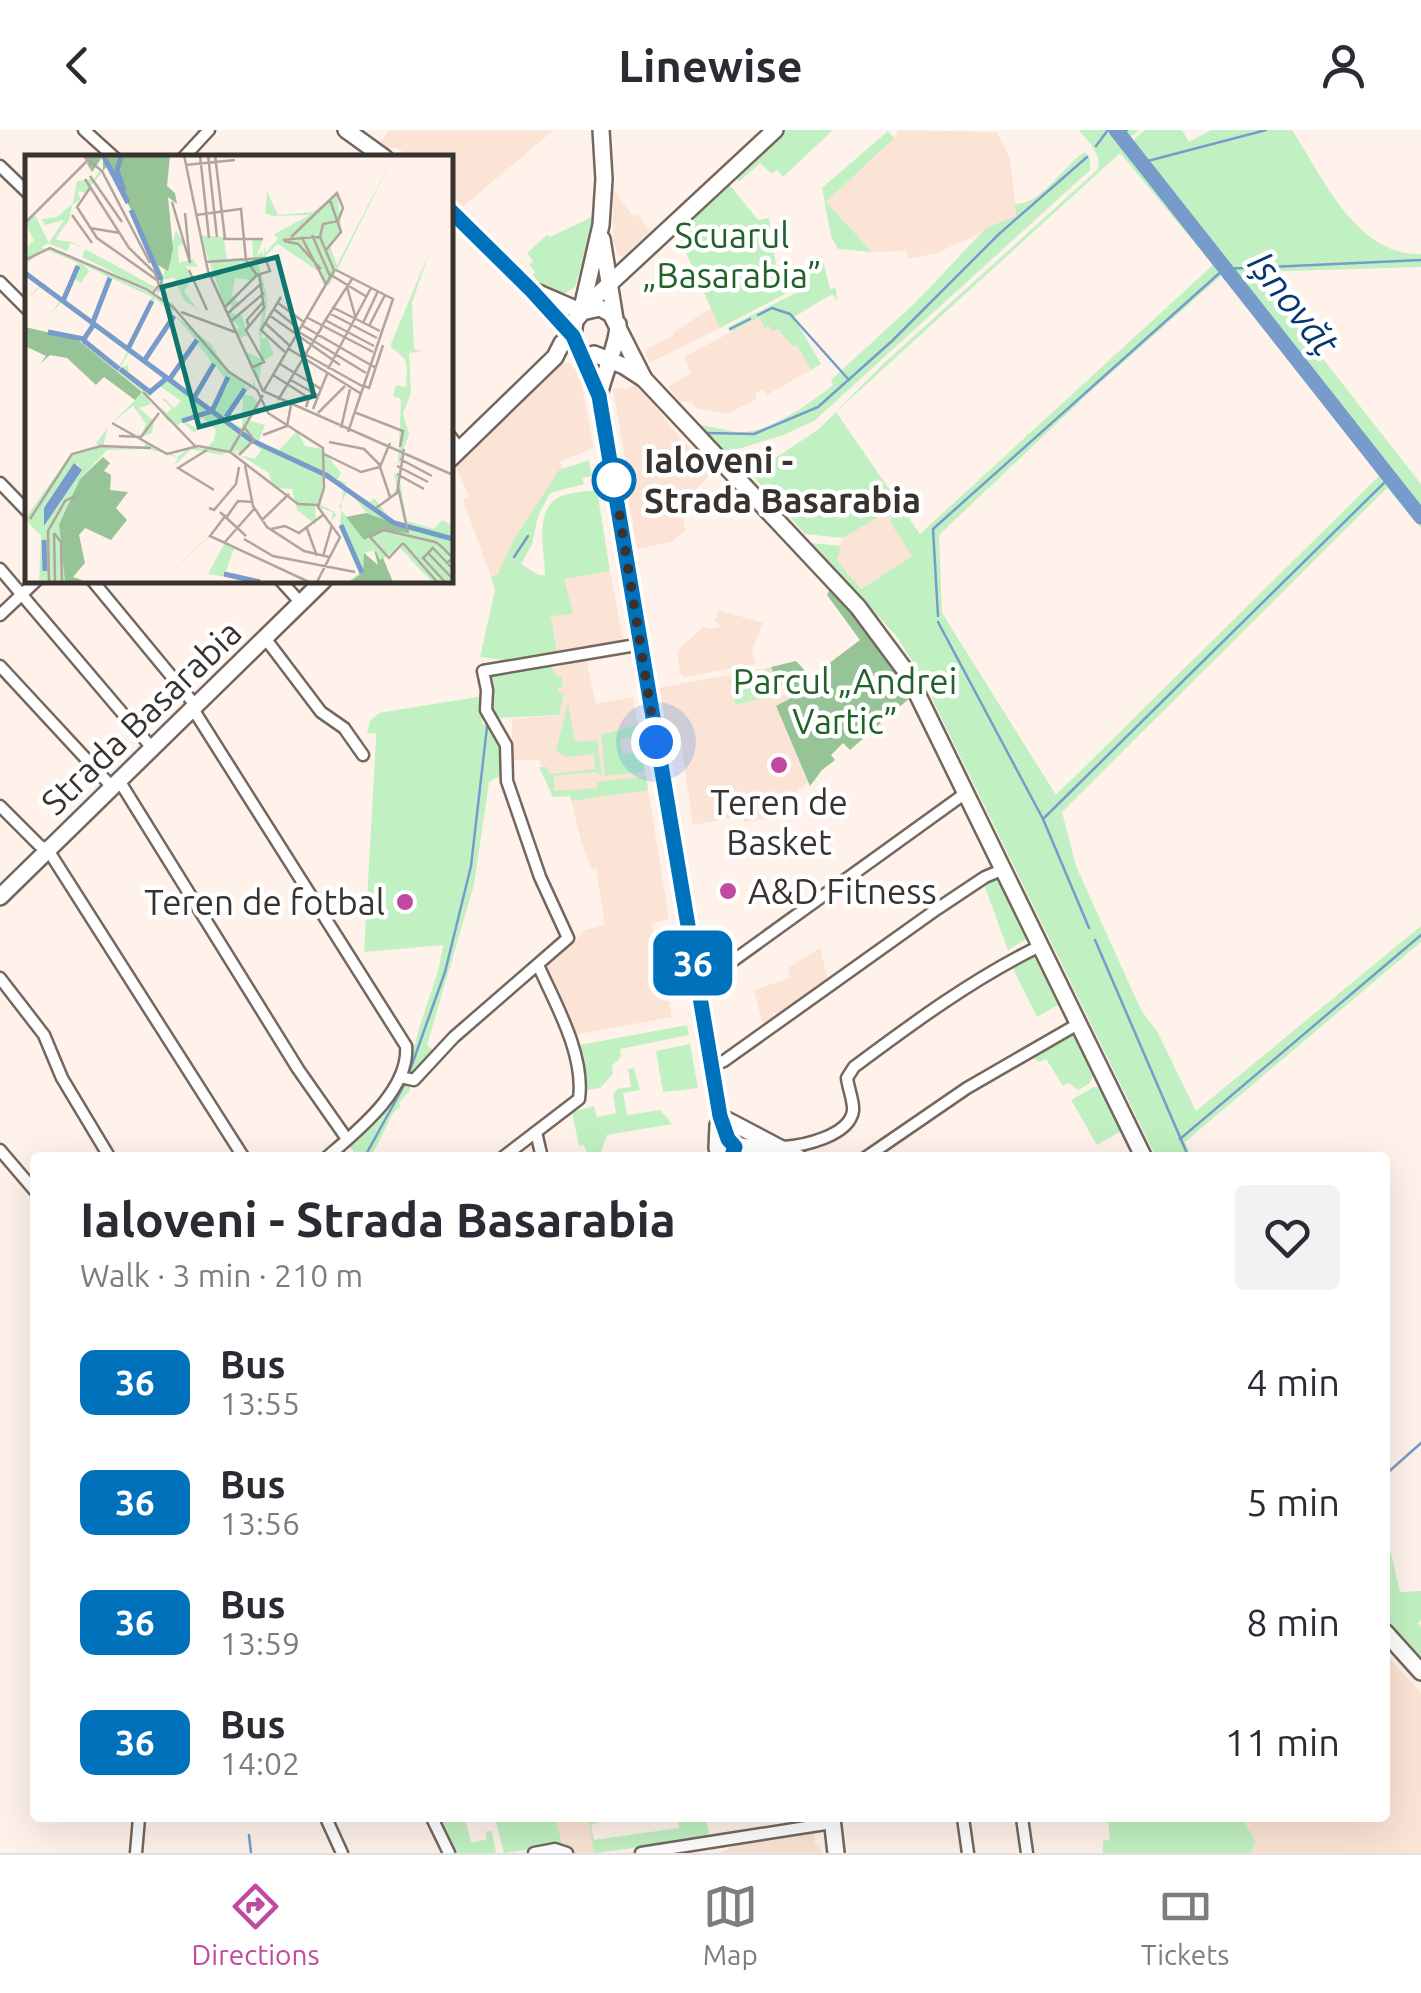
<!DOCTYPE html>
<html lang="en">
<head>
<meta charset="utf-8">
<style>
	body { margin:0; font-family:Ubuntu,sans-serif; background:#f2f2f3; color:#2b2b33; height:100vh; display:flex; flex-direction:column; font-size:38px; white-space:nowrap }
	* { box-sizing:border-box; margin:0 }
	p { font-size:32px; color:#7c7c81 }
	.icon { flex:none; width:55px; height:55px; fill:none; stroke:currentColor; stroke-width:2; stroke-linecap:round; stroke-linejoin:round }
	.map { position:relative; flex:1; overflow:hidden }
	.details { position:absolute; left:30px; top:1022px; width:1360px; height:670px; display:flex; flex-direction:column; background:#fff; border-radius:10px; box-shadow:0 10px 40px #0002 }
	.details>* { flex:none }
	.badge { padding:0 20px; border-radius:15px; font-size:35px; line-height:65px }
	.you { position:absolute; width:50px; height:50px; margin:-25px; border:8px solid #fff; border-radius:50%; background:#1a73e8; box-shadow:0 0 0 15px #1a73e833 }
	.map>.badge { position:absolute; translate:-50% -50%; box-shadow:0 0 0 5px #fff }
	.round { display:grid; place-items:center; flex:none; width:105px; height:105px; border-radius:10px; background:#f2f2f3 }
	.head { display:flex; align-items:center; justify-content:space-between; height:170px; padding:0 50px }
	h1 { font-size:48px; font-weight:600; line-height:75px }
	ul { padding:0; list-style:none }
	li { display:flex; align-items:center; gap:30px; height:120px; padding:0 50px }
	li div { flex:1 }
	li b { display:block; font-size:38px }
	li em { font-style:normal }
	li .badge { min-width:110px; font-weight:700; text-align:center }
	header { display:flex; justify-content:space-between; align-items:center; height:130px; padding:0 50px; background:#fff; font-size:45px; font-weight:600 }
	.menu { display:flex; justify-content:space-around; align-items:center; height:140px; border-top:2px solid #e1e1e2; background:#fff; font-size:28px; color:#7c7c81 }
	.menu a { display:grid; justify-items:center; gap:5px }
	.menu .selected { color:#c14aa1 }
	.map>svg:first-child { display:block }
	.built { fill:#fbe4d5 }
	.green { fill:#c1f1c2; fill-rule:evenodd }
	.forest { fill:#96c497 }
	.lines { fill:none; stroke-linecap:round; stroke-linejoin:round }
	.stream { stroke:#779bca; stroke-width:2.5 }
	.river { stroke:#779bca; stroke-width:15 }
	.street-casing { stroke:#75675e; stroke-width:15 }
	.secondary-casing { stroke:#75675e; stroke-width:20 }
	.street { stroke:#fff; stroke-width:10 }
	.secondary { stroke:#fff; stroke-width:15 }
	.line-casing { stroke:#fff; stroke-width:22 }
	.line { stroke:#0072bc; stroke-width:15 }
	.walk { stroke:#39332f; stroke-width:10; stroke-dasharray:0 18 }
	.stop-dot { fill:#fff; stroke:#0072bc; stroke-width:5 }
	.poi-dot { fill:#c14aa1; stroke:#fff; stroke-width:4 }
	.labels { text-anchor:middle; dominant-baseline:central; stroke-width:9; stroke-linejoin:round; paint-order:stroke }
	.park-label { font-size:35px; fill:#226229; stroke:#fff }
	.stop-label { font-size:35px; font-weight:bold; fill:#39332f; stroke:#fff; text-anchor:start }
	.street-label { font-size:35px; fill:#39332f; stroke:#fff }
	.poi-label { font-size:35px; fill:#39332f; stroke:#fff }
	.water-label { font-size:38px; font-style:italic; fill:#053871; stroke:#fff }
	.inset-river { fill:none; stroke:#779bca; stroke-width:5 }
	.inset-road { fill:none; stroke:#b0a69f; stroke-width:2.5 }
	.view { fill:#0f766e; fill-opacity:0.15; stroke:#0f766e; stroke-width:5 }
	.inset-edge { fill:none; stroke:#39332f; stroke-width:5 }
</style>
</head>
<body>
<header><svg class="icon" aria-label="back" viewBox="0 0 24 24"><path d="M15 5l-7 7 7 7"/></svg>Linewise<svg class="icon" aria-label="person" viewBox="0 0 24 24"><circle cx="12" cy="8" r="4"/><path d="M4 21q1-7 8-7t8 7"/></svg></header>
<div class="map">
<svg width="1421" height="1723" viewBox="0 0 1421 1723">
	<rect width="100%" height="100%" fill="#fff2ea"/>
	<g class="built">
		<path d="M389,0H554L461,78L450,69V28L409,27L398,18H386L380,14Z"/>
		<path d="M898,0L997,2L1010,29L1017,86L937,123L908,129L907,121L872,122L826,72L894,8Z"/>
		<path d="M613,60L633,86L636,84L651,101L622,127L618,125L613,110Z"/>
		<path d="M711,178L720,198L649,233L645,220L674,205V202Z"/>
		<path d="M759,187L797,214L811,240L767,265L763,259L755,263L757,269L727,284L696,278L691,271L681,273L668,257L691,243L684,227Z"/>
		<path d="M569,233L579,242L594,318L560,331L562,339L513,411L498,444L491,447L463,370L469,366L455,335L554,235Z"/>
		<path d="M637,254L681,309L713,341L681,376L685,401L671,412L637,419L628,366L631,364L613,259L623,257L624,261Z"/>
		<path d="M887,380L913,426L860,459L837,431L843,408Z"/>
		<path d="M610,441L624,514L558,524L551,485L556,450Z"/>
		<path d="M719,480L763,493L752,520L756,534L684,547L680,543L677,521L703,497L711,499L721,496L715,491Z"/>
		<path d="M586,529L596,574L633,567L669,789L652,794L655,809H658L672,887L574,905L545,836L548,829L574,812L585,800L605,795L596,738L592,740L581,711L570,666L553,667L539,630H512V589L559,585L552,539Z"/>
		<path d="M771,537L777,557L786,554L791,568L776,577L808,652L766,689L744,692L742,686L693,695L681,612L668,613L659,558Z"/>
		<path d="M820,818L827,846L821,856L781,885L772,882L775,890L763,895L754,860L790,848L788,838Z"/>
		<path d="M1385,1524L1421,1563V1723H1250L1256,1712L1242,1688H1385Z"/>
		<path d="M555,1688H588L594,1723H575L559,1711Z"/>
		<path d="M814,1700L815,1715H820L821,1723H719L742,1712Z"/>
	</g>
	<g class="green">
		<path d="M786,0H833L783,47L777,40L772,44L760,33L739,52L735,47Z"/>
		<path d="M1079,0H1139L1128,9L1130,13L1145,0H1182L1189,12L1211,0H1292C1323,47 1356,126 1421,124V137L1255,142L1421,354V398L1387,358L1062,682L1076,736L1141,880L1158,903L1196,981L1421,796V812L1185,1012L1192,1027H1156L919,542L897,507L812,413L841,416L837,431L861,459L912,426L890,392L892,388L888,381L843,408L805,404L751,344L819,299L882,235L1097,40C1104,26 1088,12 1079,0ZM1120,23L1213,135L920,404L836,282ZM1222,145L1379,346L1056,665L942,483L939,405L1092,260Z"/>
		<path d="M888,1L894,8L826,72L872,122L838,119L831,106L822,58Z"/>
		<path d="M1085,22L1090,28V40L814,291L783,305L725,323L716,310L700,298L699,295C713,296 726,301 739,302C768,304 812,272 833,255L831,250L917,171L986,98L1016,86L1015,74C1043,74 1062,36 1085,22Z"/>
		<path d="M729,54L758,90L769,88L779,156L794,154L793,143L804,141V154L720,198L677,103Z"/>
		<path d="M596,85L575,157L563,165L547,161L532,145L535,142L529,135L533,131L527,123L547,105L550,107Z"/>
		<path d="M822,126L830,159L836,158L837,171L832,164L794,187L821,234L811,240L797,215L793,217L778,199L772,201L769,196L765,198L759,187L731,202L728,197L808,157L807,141L815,140L814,128Z"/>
		<path d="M589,330L592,346L582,348L584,354L550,363L538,386L532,415L521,434L539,445H545C545,424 534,382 557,368C567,362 585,362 597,360L610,441L564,449L573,484L551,486L557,522L505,530L480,527L495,460L491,447L498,444L513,411L559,340Z"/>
		<path d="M551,536L557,546H561L563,557L558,558L559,563H564L559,585L498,588L493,580L491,545Z"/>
		<path d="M769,539L777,564L736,575L729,550Z"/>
		<path d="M483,566L482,594L491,595L503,622L500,646L489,652L474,755L427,915L433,920L410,944L406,942L410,914L415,915C422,881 439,850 443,815L364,822L376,609V603L367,604L370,591L379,583Z"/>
		<path d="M568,573L575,612L597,610L602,645L595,642L554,646V661L597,658V652L646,646L648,660L571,671L570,666L553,667L539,637H547L549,644L595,639L594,624L567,627L556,621Z"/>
		<path d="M637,595L639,604L635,608L620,609L623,624L642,620L645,642L605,646L601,605Z"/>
		<path d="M995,747H999L1028,808L1008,820L983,752Z"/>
		<path d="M1031,824H1036L1061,873L1037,887L1010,833Z"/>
		<path d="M687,895L689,905L620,919L621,927L612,936L613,944L600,958L588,960L580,915Z"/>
		<path d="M1070,901L1074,902L1094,943L1090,953L1078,960L1069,953L1063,956L1046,929L1039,932L1029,925Z"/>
		<path d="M690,914L698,958L663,962L656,921Z"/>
		<path d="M634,938L640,960L623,963L627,985L660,980L672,994L607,1005L599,1027H588L584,1015L579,1016L572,982L594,976L597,987L616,983L613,964L617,959L631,957L628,939Z"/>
		<path d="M410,952V960L399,973L401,976L393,983L371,1027H356L357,1024L349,1017L339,1027L336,1025L368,1000L399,953Z"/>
		<path d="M1094,957L1104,959L1123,1000L1097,1015L1071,970Z"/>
		<path d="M1385,1399L1400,1462L1421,1461V1490L1418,1493L1421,1497V1536L1385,1495V1452L1388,1449L1385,1444Z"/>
		<path d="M436,1688H465L471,1713L487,1709L486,1702L492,1701L496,1723H453Z"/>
		<path d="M495,1688H555L562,1714L504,1723Z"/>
		<path d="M588,1688H597L598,1693L591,1695L594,1710L679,1698L678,1688H706L709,1703L703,1709L594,1723Z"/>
		<path d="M1108,1688H1242L1256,1712L1250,1723H1103V1711L1110,1709Z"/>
	</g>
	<path class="forest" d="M830,459L879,513L911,567L850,620L843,613L831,625L835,630L822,640L810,656L776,576L791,568L786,555L778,557L771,537L796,531L811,547L860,510L827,465Z"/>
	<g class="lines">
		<g class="stream">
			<path d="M1120,6L1127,0"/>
			<path d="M1096,16L1108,0"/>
			<path d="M1140,33L1266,0"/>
			<path d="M758,185L772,178L790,184L849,250"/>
			<path d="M730,199L750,189"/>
			<path d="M706,303L754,304L818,277L892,211L999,104L1087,27"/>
			<path d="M514,427L528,406"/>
			<path d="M938,486L933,399L1224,139L1421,130"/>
			<path d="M938,492L1043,689L1089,798"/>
			<path d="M1043,689L1389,348"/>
			<path d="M1095,810L1189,1028"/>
			<path d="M409,943L445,842L471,736L487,597"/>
			<path d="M1180,1009L1421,805"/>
			<path d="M364,1028L407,950"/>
			<path d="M1385,1345L1421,1313"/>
			<path d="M249,1705L251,1723"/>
		</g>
		<path class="river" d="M1116,0L1421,387"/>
		<g class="street-casing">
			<g id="street">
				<path d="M84,0L115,28"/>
				<path d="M183,28L209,0"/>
				<path d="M0,36L28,63"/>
				<path d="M0,152L28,180"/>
				<path d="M450,306L460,319"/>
				<path d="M0,353L28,382"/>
				<path d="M0,439L152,618"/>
				<path d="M92,450L196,576"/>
				<path d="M280,450L301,473"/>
				<path d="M0,485L37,450"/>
				<path d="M265,508L321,582L344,598L363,625"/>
				<path d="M0,536L113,658"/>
				<path d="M193,579L406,916C410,960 356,1002 326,1028"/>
				<path d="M120,652L298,939L347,1009"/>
				<path d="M0,676L39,715L48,720L244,1028"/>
				<path d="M0,848L44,905L62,948L110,1028"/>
				<path d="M698,856L967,662"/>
				<path d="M711,936L724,931L937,779L985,747L1004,739"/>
				<path d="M400,947L414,950L454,907L568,808L540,747L507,651L506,615L486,580L487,560L483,541L642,514"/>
				<path d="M536,1002L542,1028"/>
				<path d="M783,1017C803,1016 849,1006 853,981C854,971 848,958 847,948L854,937C913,893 974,848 1040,816"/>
				<path d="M0,1020L35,1061"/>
				<path d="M502,1028L579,969C585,925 556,875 538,835"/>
				<path d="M865,1028L967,958L1078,894"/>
				<path d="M326,1688L342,1723"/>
				<path d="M432,1688L449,1723"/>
				<path d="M963,1688L968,1723"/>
				<path d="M1022,1688L1027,1723"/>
				<path d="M136,1723L139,1688"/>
				<path d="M534,1723L555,1719L567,1723"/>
				<path d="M641,1723L832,1693"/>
			</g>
		</g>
		<g class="secondary-casing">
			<g id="secondary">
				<path d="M346,0L385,28"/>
				<path d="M450,80L532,161L573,206L599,266L720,986L728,1009L735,1015"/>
				<path d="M602,109L615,189"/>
				<path d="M536,162L582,182"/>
				<path d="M582,178L601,95L604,49L601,0"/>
				<path d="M582,182L600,178L611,184L644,249"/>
				<path d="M573,206L575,191L591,171L775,0"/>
				<path d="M594,224L624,236L644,249L858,477L907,543L1144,1028"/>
				<path d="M599,266C603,245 619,211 618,194"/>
				<path d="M450,329L555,227L562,213L573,206"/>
				<path d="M0,767L324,450"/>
				<path d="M723,988L799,1028"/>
				<path d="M718,995L717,1018L721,1028"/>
				<path d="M735,1015L777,1022"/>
				<path d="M1385,1502L1421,1542"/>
				<path d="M832,1688L836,1723"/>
			</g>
		</g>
		<use href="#street" class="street"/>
		<use href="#secondary" class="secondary"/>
	</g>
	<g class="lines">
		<g class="line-casing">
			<path id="line" d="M450,80L532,161L573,206L599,266L720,986L728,1009L735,1017L731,1028"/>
		</g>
		<use href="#line" class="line"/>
		<path class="walk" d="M614,350L656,612"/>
	</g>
	<circle class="stop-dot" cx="614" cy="350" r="20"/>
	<g class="poi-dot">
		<circle cx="779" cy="635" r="10"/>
		<circle cx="728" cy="761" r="10"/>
		<circle cx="405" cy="772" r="10"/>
	</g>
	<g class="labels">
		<g class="park-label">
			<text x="732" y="105">Scuarul<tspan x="732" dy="40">„Basarabia”</tspan></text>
			<text x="845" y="551">Parcul „Andrei<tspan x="845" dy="40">Vartic”</tspan></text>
		</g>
		<g class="stop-label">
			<text x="644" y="330">Ialoveni -<tspan x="644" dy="40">Strada Basarabia</tspan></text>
		</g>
		<g class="street-label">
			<text transform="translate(141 587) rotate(-44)">Strada Basarabia</text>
		</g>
		<g class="poi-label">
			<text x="779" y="672">Teren de<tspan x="779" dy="40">Basket</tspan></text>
			<text x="748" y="761" text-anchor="start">A&amp;D Fitness</text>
			<text x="385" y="772" text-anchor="end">Teren de fotbal</text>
		</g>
		<g class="water-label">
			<text transform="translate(1294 173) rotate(52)">Ișnovăț</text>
		</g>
	</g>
	<g transform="translate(25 25)">
		<rect width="428" height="428" fill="#fff2ea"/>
		<path d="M369,0L305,129L299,131L293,116L253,89L241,100L244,105L248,115L243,104H232L241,137L242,151L236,184L242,182L249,200L237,206L234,227L220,196L236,204L234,176L240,145L234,121L211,139L225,125L210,123L207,140L213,147L206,158L217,160L223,180L215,183L218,193L211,176L214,172L203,160L207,149L200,152L175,80L206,83L199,85L202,104L228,103L227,84H238L232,101L237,96L239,102V94L240,93V98L253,84L249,79L285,60L247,61L240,58L242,36L253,60L288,57L312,38L317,77L305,91L312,110ZM76,14L77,17L60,38L53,36L55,45L47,50L44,65L31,83L32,85L46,87L51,89L132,133L127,137L57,102L60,94L46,88L42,96L23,88L16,93L30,95L149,149L148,159L186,189L203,217L223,228L219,233L228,230L229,221L230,232L219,236L205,256L209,263L201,264L217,273L218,240L227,241L232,247L233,261L230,254L223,265L240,270L233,288L253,296L272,276L280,291L297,294L316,318L331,317L316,318L312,325H315L322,329L316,330L345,347L349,343L366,364L380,368L373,336L371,339L365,341L372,334L369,318L374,321L382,366L409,374L417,365L427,371V427H407L375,393L356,405L350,395L339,398L338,417L333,425L322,427L336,417L315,369L318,332L298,322L296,350L308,356L312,360L306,366L308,357L290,351L291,370L272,355L267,334L248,333L244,318L215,300L230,304L236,295L227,286L216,298L209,294L214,300L206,295L196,300L166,294L149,311L153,303L125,294L82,295L55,324L34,368L40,427H14L16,381L0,364L45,300L75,292L71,288L83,272L78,292L119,293L120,287L152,302L166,292L181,294L189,285L191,275L177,262L159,266L172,274L169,278L158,267L151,271L142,265L126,245L142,258L147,253L137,244L139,243L149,253L156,246L135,231L123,243L126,249L114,253L129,266L127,278L117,282L108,275L116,280L121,269L108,251L87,268L118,237L92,216L103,195L70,170L66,177L57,186L12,176L59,183L68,169L37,146L25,160L35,145L15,132L0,146L15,130L0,117L38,144L53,108L20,94L0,110V95L9,85L0,68L10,60L24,88L39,65L20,70L16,64L32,62L48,48L52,26L69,24ZM58,109L83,122L67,167L39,145L48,123L56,128L64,116ZM86,123L127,142L102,193L68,168ZM130,143L148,161L119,203L105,192ZM150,161L171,185L143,223L120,206ZM172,188L188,209L169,242L147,222ZM105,196L140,223L125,236L104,219L103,210L95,213ZM190,210L204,229L187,255L170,243ZM51,308L57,315L19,371V353ZM323,335L346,363L383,377L356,375L339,385L314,352ZM151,75L159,89L153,91L154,108L168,104L173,112L161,111L168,123L159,136L173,155L159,145L149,123L137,125ZM404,98L387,148L389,194L396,196L384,198L386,238L378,258L384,279L373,311L376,244L368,241L371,230L381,232L382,216L380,204L365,191ZM184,381L209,394L200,419L209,418L240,427L183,419L199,389L184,382L135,427Z" fill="#c1f1c2" fill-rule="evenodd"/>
		<path d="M69,0H145L142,31L150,38L152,49L143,42L148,94L143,116L133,110L138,121V129L132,140L136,121L119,80L83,10L78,16V1L67,17L62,9ZM0,172L52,184L117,237L110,245L79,222L71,230L42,203L25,200L15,209L21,201L0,191ZM78,302L85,308L79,316L86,320L85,335L103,337L91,353L102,365L86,385L60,373L54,380L60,408L48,422L62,427H40L34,369L55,324ZM341,358L383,373L382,378L358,375L339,385L321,362ZM349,395L352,398L355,405L358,403L368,427H325L338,417L339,398L353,410Z" fill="#96c497"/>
		<path d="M49,308L57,315L19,371V353Z" fill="#779bca"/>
		<path class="inset-river" d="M78,0L103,48M97,0L92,15L99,36M106,55L136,125M0,118L226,285L301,320L369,368L428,384M38,146L53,111M68,167L85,123M23,177L59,184L69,169M58,185L94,214M103,194L127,146M119,206L149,161M95,214L125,237L142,223M144,225L172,185M169,243L189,209M201,262L220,234M157,266L187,256L203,222M316,370L337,418M19,385L20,416M199,419L235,427"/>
		<path class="inset-road" d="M57,0L77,16L125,108M159,0L183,116L238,236L428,320M175,0L184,83M183,0L192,82M190,0L200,84M160,10L210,5M65,21L97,67M60,24L104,93L130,118L134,130L128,138M65,33L52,52L72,83L133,126M147,47L165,108M160,58L165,108M47,60L67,88M171,60L216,54L221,105L232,120M0,68L68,0M65,73L95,78M287,80L305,121M266,82L312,38L318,53L313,66L298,69L295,82M277,83L295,82L309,115M198,84H238M258,85L277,83L301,129M259,86L273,89L296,114M301,95L316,77L305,45M0,105L25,93L121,134L148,152L204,217L232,235L243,258L298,293L299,333L293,352L315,382L292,427M180,107L240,103M164,115L182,155M311,115L368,144L323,277M306,120L342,142M185,122L215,110M322,132L331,164M256,142L236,175L261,198M253,148L280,168M307,152L355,176M199,153L232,120L245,116L240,103M249,154L275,175M156,157L210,177M304,158L352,183M202,159L237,128M244,160L315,210M283,163L348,197M300,165L349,191M205,167L239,138M239,167L265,191M338,168L353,136M278,171L351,213M344,171L360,140M224,172L222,165L239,146M296,172L327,124M274,177L341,218M264,194L335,238M278,198L337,231M255,209L296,234M226,213L239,207L221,175L239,153L234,119M303,214L346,133M248,220L284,243L281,252M264,224L294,241M337,230L344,233L358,190M118,237L170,291M238,237L310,114M253,245L297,172M288,254L302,219M329,257L378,276L375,292M293,258L320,231M87,268L142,299L173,291L205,297L273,349L293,350M316,273L325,234M238,280L262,271L266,250M94,281L116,282L134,258M304,287L339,294L354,309L365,342M182,295L153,313L189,335M205,297L238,240M299,299L336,317L355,312L365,288M214,300L229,285L219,272M375,304L407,321M220,310L228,351L242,372L279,396L304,402M372,311L403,327M372,319L399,334M373,332L383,378M184,353L189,355L211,329L214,312M351,353L372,338L379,294M195,357L221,381M201,360L185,381L284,427M201,363L213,346L227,347M5,364L47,299L76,291L126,293M237,365L264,339M281,371L292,401M246,374L260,371L274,378L298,360M29,378L36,387L37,427M29,378L30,427M219,384L248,401L330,417M199,388L229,354M378,388L364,403L345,382L359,375L410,387L415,390L428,403L422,408M378,388L412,427M407,392L428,414M408,393L398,403L420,427M403,398L428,424M298,401L307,370M24,427L23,376L40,346L50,341"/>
		<path class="view" d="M252,102L289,241L174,272L137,132Z"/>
		<rect width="428" height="428" class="inset-edge"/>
	</g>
</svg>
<div class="you" style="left:656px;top:612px"></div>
<b class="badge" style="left:693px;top:833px;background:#0072bc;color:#fff">36</b>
<section class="details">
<div class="head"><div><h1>Ialoveni - Strada Basarabia</h1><p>Walk · 3 min · 210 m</p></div><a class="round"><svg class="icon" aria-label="heart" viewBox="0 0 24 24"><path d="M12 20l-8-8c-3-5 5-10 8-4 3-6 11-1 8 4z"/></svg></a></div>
<ul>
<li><span class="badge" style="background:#0072bc;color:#fff">36</span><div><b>Bus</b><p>13:55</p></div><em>4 min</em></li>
<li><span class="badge" style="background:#0072bc;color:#fff">36</span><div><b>Bus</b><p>13:56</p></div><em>5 min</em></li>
<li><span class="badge" style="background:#0072bc;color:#fff">36</span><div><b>Bus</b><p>13:59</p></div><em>8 min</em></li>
<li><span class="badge" style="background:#0072bc;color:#fff">36</span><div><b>Bus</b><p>14:02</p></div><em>11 min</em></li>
</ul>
</section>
</div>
<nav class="menu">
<a class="selected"><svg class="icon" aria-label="directions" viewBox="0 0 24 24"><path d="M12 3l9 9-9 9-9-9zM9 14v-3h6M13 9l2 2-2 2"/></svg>Directions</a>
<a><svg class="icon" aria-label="map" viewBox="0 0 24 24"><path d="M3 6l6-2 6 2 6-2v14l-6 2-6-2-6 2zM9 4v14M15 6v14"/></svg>Map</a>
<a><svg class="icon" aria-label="tickets" viewBox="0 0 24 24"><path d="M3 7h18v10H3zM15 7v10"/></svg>Tickets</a>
</nav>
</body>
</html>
